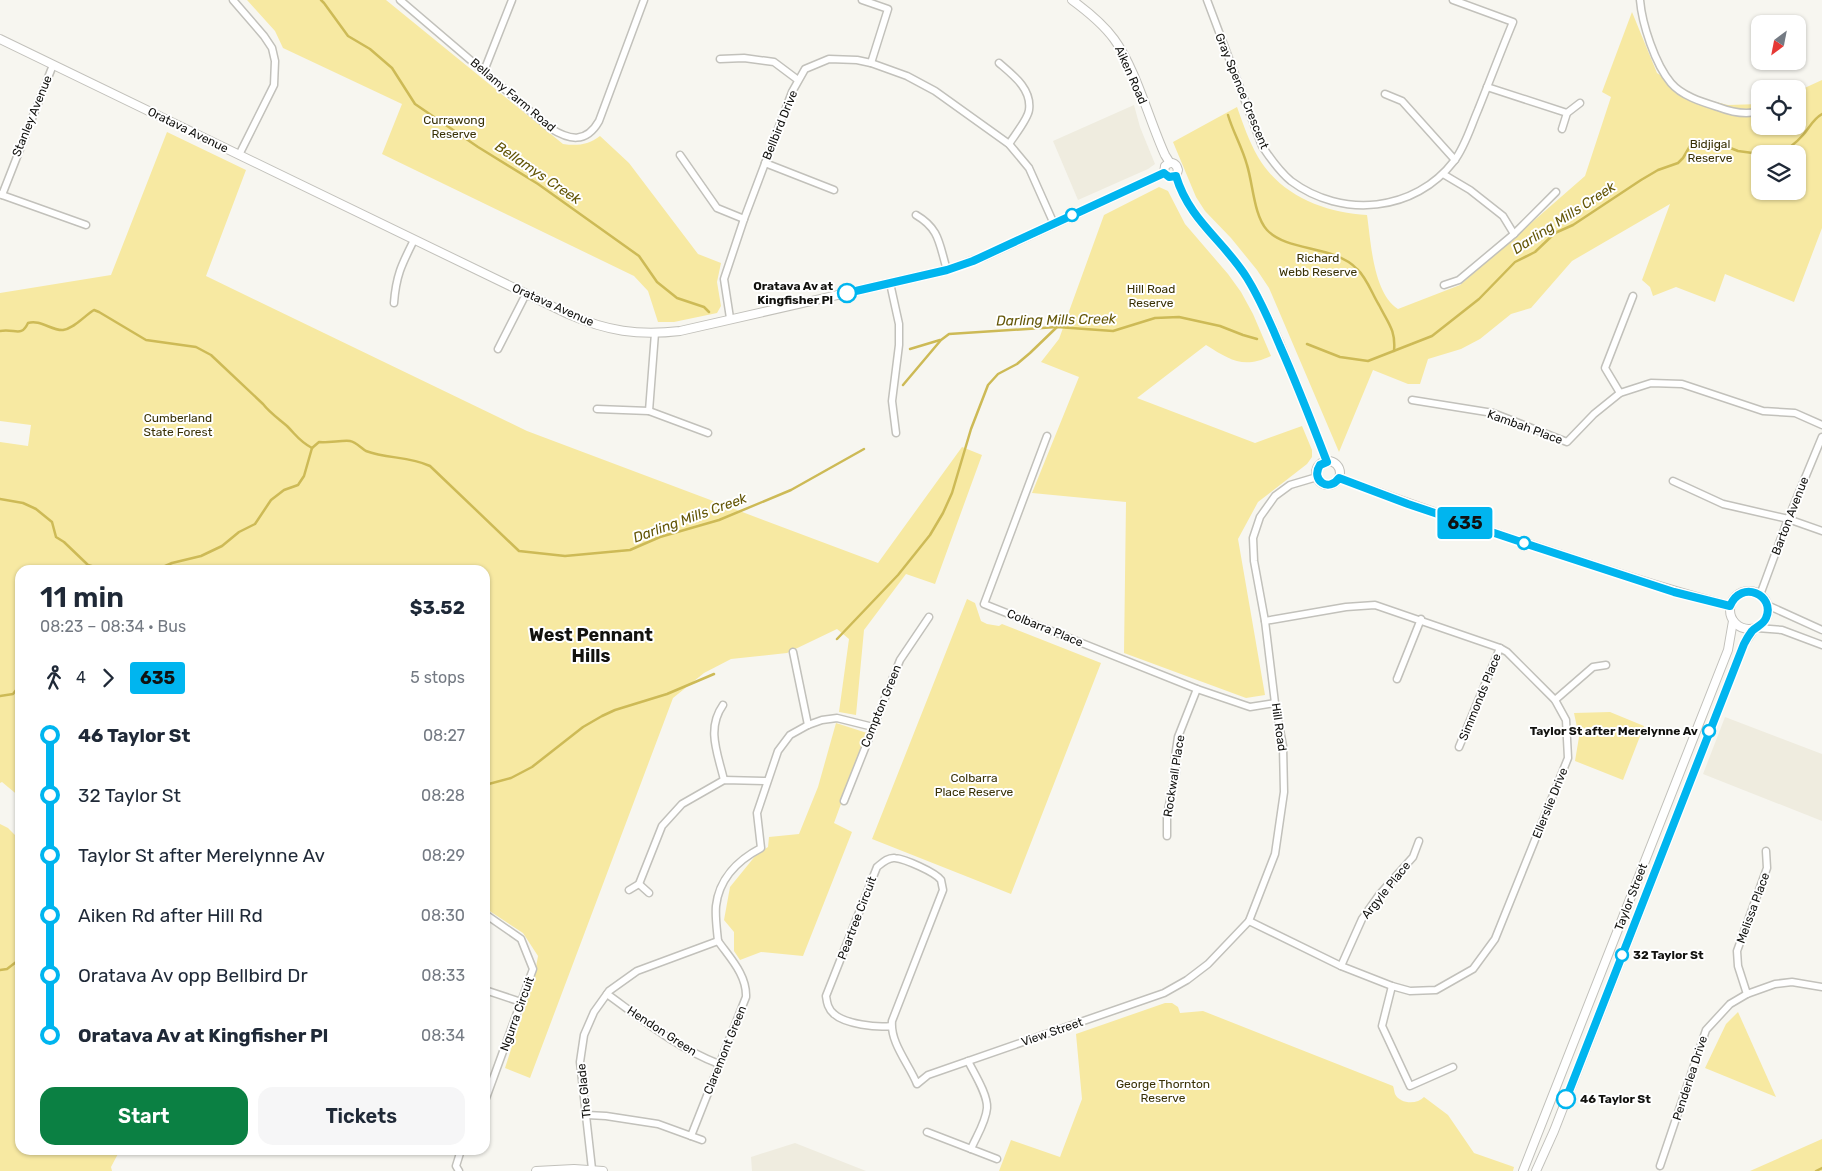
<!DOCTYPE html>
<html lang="en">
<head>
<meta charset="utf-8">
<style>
	body { margin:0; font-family:Rubik,sans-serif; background:#f6f6f7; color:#1f2937; height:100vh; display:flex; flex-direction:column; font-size:19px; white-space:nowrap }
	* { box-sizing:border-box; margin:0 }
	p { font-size:16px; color:#747a83 }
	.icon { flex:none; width:28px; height:28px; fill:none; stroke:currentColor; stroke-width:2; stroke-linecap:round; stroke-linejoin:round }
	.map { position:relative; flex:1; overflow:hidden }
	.side { position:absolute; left:15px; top:565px; width:475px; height:590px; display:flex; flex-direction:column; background:#fff; border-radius:15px; box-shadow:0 1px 4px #0004 }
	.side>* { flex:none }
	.badge { padding:0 10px; border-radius:4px; font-size:18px; line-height:32px }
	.needle { width:32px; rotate:212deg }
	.buttons { position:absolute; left:1751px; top:15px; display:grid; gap:10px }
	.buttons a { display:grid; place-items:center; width:55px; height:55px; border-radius:10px; background:#fff; box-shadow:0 1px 4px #0004; font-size:25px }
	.map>.badge { position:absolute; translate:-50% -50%; box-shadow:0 0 0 2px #fff }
	.legs { display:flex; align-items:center; gap:8px; height:55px; padding:0 25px; font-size:16px }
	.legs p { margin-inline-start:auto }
	.head { display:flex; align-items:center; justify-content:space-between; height:85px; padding:0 25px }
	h1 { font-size:28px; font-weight:600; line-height:38px }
	.cta { display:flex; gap:10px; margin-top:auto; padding:10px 25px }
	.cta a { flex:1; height:58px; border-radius:15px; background:#0b8043; color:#fff; font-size:20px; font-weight:600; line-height:58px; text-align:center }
	.cta a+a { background:#f6f6f7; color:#1f2937 }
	ul { padding:0 25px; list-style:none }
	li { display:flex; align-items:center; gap:18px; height:60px; font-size:19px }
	li i { display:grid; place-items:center; width:8px; height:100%; margin:0 6px; background:currentColor }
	li i::after { content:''; width:12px; height:12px; margin:-6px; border:4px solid; border-radius:50%; background:#fff }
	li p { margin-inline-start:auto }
	li:first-child i { background:linear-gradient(#0000 50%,currentColor 0) }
	li:last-child i { background:linear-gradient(currentColor 50%,#0000 0) }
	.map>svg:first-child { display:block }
	.built { fill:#efecdf }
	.green { fill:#f7e9a2; fill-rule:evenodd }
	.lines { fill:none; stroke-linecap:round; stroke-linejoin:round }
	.stream { stroke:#cdba56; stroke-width:2.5 }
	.minor-casing { stroke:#c2c1bb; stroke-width:9 }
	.tertiary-casing { stroke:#c2c1bb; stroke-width:10 }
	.minor { stroke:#fff; stroke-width:6 }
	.tertiary { stroke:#fff; stroke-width:8 }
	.line-1-casing { stroke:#fff; stroke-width:11 }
	.line-1 { stroke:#00b5ef; stroke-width:8 }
	.stop-1-dot { fill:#fff; stroke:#00b5ef; stroke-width:2.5 }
	.labels { text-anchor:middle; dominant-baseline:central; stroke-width:4; stroke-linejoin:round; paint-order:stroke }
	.street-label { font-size:12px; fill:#12120f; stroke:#fff }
	.park-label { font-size:12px; fill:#393105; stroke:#fff }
	.stop-label { font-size:12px; font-weight:bold; fill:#12120f; stroke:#fff; text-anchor:end }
	.water-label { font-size:14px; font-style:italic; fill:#635505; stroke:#fff }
	.district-label { font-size:18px; font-weight:bold; fill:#12120f; stroke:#fff }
</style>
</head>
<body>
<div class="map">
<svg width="1822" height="1171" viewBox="0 0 1822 1171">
	<rect width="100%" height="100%" fill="#f7f6f0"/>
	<g class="built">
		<path d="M1134,105L1140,127L1155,164L1148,169L1078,200L1053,141Z"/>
		<path d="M1725,717L1822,754V821L1703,774Z"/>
		<path d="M795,1143L866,1171H752L751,1157Z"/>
	</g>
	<g class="green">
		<path d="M247,0H386L563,144C577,146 588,145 600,136L629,163L698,254L721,263L717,282L721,306L717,313L674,322H658L648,291L634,276L382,154L402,104L283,48L275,31Z"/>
		<path d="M1632,12L1657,73L1692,96L1728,105L1760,104V126H1798V91L1822,80V228L1794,302L1725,274L1715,302L1676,287L1653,296L1650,287L1642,280L1670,204L1572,261L1531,308L1511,314L1480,339L1461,349L1428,359L1420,384H1408L1373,370L1339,452L1269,288L1257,270L1231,238L1205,211L1196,197L1173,142L1237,107C1243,124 1249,141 1258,157C1280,195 1325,213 1367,215C1371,242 1373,293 1398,309L1460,285L1585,176L1611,97L1602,92ZM1760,154H1798V191H1760Z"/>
		<path d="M167,132L246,170L206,276L527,431L878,563L962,447L982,455L935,584L906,574L864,630L856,715L839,712L849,639L837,629L787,653L731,659L704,673L673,698L530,1078L505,1068L534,978L538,956L523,933L485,908V570H20V797L2,782L0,783V442L28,446L31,425L0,421V293L111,275Z"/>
		<path d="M1159,187L1168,191L1185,224L1228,274L1241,292L1253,314L1271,356C1243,369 1230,360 1206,345L1137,398L1255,443L1302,426L1312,450V457L1307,464L1258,502L1238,539L1265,695L1246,698L1124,653L1126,502L1032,493L1079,377L1041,362L1059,339L1104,215Z"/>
		<path d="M967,599L975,603L981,621L987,624L999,626L1002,624L1101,663L1011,894L872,839Z"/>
		<path d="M1610,712L1644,726L1623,780L1575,761L1579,737L1574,713Z"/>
		<path d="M836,723L867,733L834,823L852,832L803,956L761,952L740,960L734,951V932L724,920L730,887L756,855L768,847L769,837L799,834L818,787Z"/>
		<path d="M0,824L8,828L20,840V1150H120L111,1167L112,1171H0Z"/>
		<path d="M1165,1003H1172L1178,1007L1180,1013L1203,1011L1393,1086C1394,1088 1394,1091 1395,1094C1400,1104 1417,1105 1424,1097L1448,1115L1474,1153L1514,1167L1513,1171H999L1011,1140L1060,1157L1082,1099L1076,1034Z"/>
		<path d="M1738,1012L1776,1097L1705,1068L1726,1024Z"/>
		<path d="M1822,1139V1171H1750Z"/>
	</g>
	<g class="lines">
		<g class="stream">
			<path d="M321,0L324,3L348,36L370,49L392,68L415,104L478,147L538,184L639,256L657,282L677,298L704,307L709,312"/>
			<path d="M1228,115C1233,132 1242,147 1247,165C1253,184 1254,216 1267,230C1288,252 1334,245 1357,269C1367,278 1372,294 1379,305C1388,323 1396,330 1394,351"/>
			<path d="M1777,154C1787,150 1796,143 1803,135C1810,127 1813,119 1822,114"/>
			<path d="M0,331C15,328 21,338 28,323C40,319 52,331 63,330C75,328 84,316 94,310L99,312L146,340L196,347L211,355L263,404C270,413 279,419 287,426C297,436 299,441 312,448"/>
			<path d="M1307,344L1340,357L1368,361L1432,336L1479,299L1515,262L1535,252L1555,233L1573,225L1641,180L1658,170L1678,163L1683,158L1690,146L1697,142L1710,140L1738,151L1760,154"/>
			<path d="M910,349L940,340"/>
			<path d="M903,385L941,340L949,334L1057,327L1113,331L1155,318L1179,317L1220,326L1243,335L1257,339"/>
			<path d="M312,448L319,442C328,443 343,440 350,441C356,442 361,448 366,451C387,459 409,456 430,466L519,551L565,556L630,550L660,537L719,520L791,490L864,449"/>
			<path d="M0,499L23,503L36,509L52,522L56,537L64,542L88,565L105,570"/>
			<path d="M156,570L172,563L201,556L222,546L239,532L255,524L271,500L284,490L298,485L304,476L312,448"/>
			<path d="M837,639L898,575L930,535L943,513L952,493L971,429L988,385L998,374L1017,364L1030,353L1057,327"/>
			<path d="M0,696L13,694L20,685"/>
			<path d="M485,785L511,778L532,767L583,727L602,716L615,710L667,694L714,674"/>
			<path d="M0,970L7,969L20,959"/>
			<path d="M1816,1171L1822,1168"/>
		</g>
		<g class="minor-casing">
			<g id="minor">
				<path d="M233,0L264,36L272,48L275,61L274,85L239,155"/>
				<path d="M400,0L550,128C569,140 586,144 599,121L644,0"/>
				<path d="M862,0L888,9L871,63"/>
				<path d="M1207,0L1262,146C1270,158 1280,172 1291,181C1342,219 1415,212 1454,161C1465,147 1471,126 1478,110C1490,80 1501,51 1513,22L1453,0"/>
				<path d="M1640,0C1642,24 1655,64 1671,83C1682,96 1702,102 1718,107C1731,112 1747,115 1760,111"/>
				<path d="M720,59L744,58L774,62L798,80"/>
				<path d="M999,63C1013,75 1032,89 1029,110C1028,119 1014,136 1009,144"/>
				<path d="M484,71L512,0"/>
				<path d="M1487,87L1567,113L1562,129"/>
				<path d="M1385,94L1402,101L1455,160"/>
				<path d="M1567,113L1580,103"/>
				<path d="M680,155L717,208L744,219"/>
				<path d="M765,163L834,190"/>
				<path d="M1443,174L1470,190L1503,216L1514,234"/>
				<path d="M0,194L2,195L53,65"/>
				<path d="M2,195L86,225"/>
				<path d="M916,215C940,229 939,244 947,270"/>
				<path d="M890,283L899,324V345L892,401L896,433"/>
				<path d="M1444,285L1459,280L1514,234L1556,192"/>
				<path d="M394,303C396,275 402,264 414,240"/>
				<path d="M730,318L724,279L744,219L792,92L805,69L829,59L857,60L871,63L907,76L935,91L1009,144L1029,168L1054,224"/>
				<path d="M498,349L526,294"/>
				<path d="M1620,393L1605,368L1633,296"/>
				<path d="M1412,400L1493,413L1567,442L1594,414L1620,393L1651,383L1682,384L1763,411L1795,413L1822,425"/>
				<path d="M597,409L649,411L708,433"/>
				<path d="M649,411L655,333"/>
				<path d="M1047,436L984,604L1197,689L1250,707L1275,703"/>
				<path d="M1673,481L1723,504L1788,519L1822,531"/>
				<path d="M1760,595L1788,519L1822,437"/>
				<path d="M1767,605L1822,630"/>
				<path d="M1757,628L1782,630L1822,645"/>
				<path d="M793,652L808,725"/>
				<path d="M1397,679L1421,619"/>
				<path d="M1555,700L1593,667L1606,665"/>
				<path d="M723,705C706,729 718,754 724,780"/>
				<path d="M1459,747L1500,648"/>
				<path d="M844,801L900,660L929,617"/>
				<path d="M1167,836V815L1176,772L1175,757L1178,737L1197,689"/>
				<path d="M639,884L649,893"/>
				<path d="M629,890L639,884L662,826L682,804L724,780L767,781"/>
				<path d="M485,914L521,939L533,969L485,1101"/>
				<path d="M1249,921L1341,966L1392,986L1410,991L1436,990L1473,969L1495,939L1568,758L1566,720L1555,700L1507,652L1500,648L1375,605L1346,607L1265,621"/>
				<path d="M718,941C717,930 715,917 716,906C719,879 738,860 761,848L757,813L778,751L790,735L808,725L822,720L837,718L873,727"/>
				<path d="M1341,966L1362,919L1379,895L1413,857L1419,841"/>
				<path d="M1392,986L1382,1026L1410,1086L1453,1067"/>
				<path d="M485,990L521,1002"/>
				<path d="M607,994C643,1020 677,1048 719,1064"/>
				<path d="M1747,994L1738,966L1737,951L1767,868L1766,851"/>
				<path d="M891,1026C877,1028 845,1024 834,1014C828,1009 827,1003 826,996L877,867C882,863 888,857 895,858C905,859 935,872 941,880L943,890L892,1021C890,1043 909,1064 917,1084L928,1075L1164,993L1187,980L1208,964L1249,921L1275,854L1284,792L1283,746L1275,703L1265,621L1254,561L1253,538L1260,517L1275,496L1290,485L1317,477"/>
				<path d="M968,1061C974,1073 988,1095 987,1108C986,1122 976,1137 971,1149"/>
				<path d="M587,1115L606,1116L658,1124L702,1140"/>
				<path d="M927,1132L997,1159"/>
				<path d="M691,1136L746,997C747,975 730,958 718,941"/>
				<path d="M1660,1166L1706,1030L1730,1004L1747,994L1775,984L1792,982L1822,987"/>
				<path d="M592,1169L580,1062L584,1035L594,1012L609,991L637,971L718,941"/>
				<path d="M459,1171L456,1166L461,1150"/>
			</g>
		</g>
		<g class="tertiary-casing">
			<g id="tertiary">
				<path d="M1072,0C1087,11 1103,24 1114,39C1136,69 1149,120 1165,155L1170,163"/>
				<path d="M0,39L568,314C607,331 638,336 680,331L947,270L985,256L1164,173"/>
				<path d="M1164,173L1165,166C1170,161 1176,162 1178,170L1176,176"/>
				<path d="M1176,176C1190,222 1223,240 1247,278C1260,298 1269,320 1279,342C1296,382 1312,422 1327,462"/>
				<circle cx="1328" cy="473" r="12"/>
				<path d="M1339,478C1412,505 1485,530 1559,554C1616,573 1672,591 1730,606"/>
				<circle cx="1749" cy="610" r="19"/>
				<path d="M536,1171L574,1169L603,1171"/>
				<path d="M1523,1171L1728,650L1733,621"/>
				<path d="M1536,1171L1554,1131L1744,644L1754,629"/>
			</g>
		</g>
		<use href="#minor" class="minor"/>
		<use href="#tertiary" class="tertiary"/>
	</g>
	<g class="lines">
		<g class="line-1-casing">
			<path id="line-1" d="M847,293L947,270L973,261L1164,173L1169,177L1176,176C1189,220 1224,241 1247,278C1260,299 1270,322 1280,346C1297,384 1312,423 1327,462L1320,465C1310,480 1329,493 1339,478L1408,504L1536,547L1674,592L1730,606C1741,579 1776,595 1766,618C1763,625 1757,626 1752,631C1749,635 1746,640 1744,644L1566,1099"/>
		</g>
		<use href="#line-1" class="line-1"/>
	</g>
	<g class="stop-1-dot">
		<circle cx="1072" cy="215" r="6"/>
		<circle cx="847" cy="293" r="9"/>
		<circle cx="1524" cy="543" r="6"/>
		<circle cx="1709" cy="731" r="6"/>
		<circle cx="1622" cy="955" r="6"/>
		<circle cx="1566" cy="1099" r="9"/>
	</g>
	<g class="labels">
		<g class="street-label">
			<text transform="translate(1131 75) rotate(66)">Aiken Road</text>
			<text transform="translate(1242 91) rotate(68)">Gray Spence Crescent</text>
			<text transform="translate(513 95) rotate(40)">Bellamy Farm Road</text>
			<text transform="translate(32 116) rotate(-68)">Stanley Avenue</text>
			<text transform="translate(780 125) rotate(-68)">Bellbird Drive</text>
			<text transform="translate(188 130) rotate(26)">Oratava Avenue</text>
			<text transform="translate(553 305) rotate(24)">Oratava Avenue</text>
			<text transform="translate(1525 427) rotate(20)">Kambah Place</text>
			<text transform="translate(1790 516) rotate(-69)">Barton Avenue</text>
			<text transform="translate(1045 628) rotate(22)">Colbarra Place</text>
			<text transform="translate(1480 697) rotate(-68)">Simmonds Place</text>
			<text transform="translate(881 706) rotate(-68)">Compton Green</text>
			<text transform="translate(1279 727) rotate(82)">Hill Road</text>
			<text transform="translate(1174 776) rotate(-81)">Rockwall Place</text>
			<text transform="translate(1550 803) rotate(-68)">Ellerslie Drive</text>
			<text transform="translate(1386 890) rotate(-51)">Argyle Place</text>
			<text transform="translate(1631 897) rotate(-69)">Taylor Street</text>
			<text transform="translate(1753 908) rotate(-70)">Melissa Place</text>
			<text transform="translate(857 918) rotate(-69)">Peartree Circuit</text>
			<text transform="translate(517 1014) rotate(-70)">Ngurra Circuit</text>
			<text transform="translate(662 1031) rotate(33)">Hendon Green</text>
			<text transform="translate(1052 1032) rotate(-19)">View Street</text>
			<text transform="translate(725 1050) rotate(-68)">Claremont Green</text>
			<text transform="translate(1690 1078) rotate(-72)">Penderlea Drive</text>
			<text transform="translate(584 1091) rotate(-96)">The Glade</text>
		</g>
		<g class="park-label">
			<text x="454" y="120">Currawong<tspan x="454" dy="14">Reserve</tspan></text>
			<text x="1710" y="144">Bidjigal<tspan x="1710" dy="14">Reserve</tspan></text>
			<text x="1318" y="258">Richard<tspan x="1318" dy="14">Webb Reserve</tspan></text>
			<text x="1151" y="289">Hill Road<tspan x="1151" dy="14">Reserve</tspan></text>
			<text x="178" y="418">Cumberland<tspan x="178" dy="14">State Forest</tspan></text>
			<text x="974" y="778">Colbarra<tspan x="974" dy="14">Place Reserve</tspan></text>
			<text x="1163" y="1084">George Thornton<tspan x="1163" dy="14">Reserve</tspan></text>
		</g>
		<g class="stop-label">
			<text x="833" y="286">Oratava Av at<tspan x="833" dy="14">Kingfisher Pl</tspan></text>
			<text x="1698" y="731">Taylor St after Merelynne Av</text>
			<text x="1633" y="955" text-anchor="start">32 Taylor St</text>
			<text x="1580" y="1099" text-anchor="start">46 Taylor St</text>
		</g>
		<g class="water-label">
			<text transform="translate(538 173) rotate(34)">Bellamys Creek</text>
			<text transform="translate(1564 218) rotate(-33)">Darling Mills Creek</text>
			<text transform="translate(1056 320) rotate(-1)">Darling Mills Creek</text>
			<text transform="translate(690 518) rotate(-20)">Darling Mills Creek</text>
		</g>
		<g class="district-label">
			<text x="591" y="635">West Pennant<tspan x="591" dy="21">Hills</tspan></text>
		</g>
	</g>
</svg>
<div class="buttons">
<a><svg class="needle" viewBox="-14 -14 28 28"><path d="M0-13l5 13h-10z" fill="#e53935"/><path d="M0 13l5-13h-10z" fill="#747a83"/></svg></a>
<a><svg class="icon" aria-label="locate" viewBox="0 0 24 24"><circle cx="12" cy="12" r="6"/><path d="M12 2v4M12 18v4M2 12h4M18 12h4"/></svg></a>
<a><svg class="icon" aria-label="layers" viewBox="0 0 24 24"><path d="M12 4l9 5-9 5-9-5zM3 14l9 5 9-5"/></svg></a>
</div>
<b class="badge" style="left:1465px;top:523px;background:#00b5ef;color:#111">635</b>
<section class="side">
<div class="head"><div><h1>11 min</h1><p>08:23 – 08:34 · Bus</p></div><b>$3.52</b></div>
<div class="legs"><svg class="icon" aria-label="walk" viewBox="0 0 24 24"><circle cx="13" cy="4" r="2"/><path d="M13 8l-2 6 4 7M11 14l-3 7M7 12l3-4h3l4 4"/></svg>4<svg class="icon" aria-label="forward" viewBox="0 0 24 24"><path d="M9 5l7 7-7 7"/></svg><b class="badge" style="background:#00b5ef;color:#111">635</b><p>5 stops</p></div>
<ul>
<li><i style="color:#00b5ef"></i><b>46 Taylor St</b><p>08:27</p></li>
<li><i style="color:#00b5ef"></i><span>32 Taylor St</span><p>08:28</p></li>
<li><i style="color:#00b5ef"></i><span>Taylor St after Merelynne Av</span><p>08:29</p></li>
<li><i style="color:#00b5ef"></i><span>Aiken Rd after Hill Rd</span><p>08:30</p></li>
<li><i style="color:#00b5ef"></i><span>Oratava Av opp Bellbird Dr</span><p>08:33</p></li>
<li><i style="color:#00b5ef"></i><b>Oratava Av at Kingfisher Pl</b><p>08:34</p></li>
</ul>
<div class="cta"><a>Start</a><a>Tickets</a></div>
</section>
</div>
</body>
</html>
